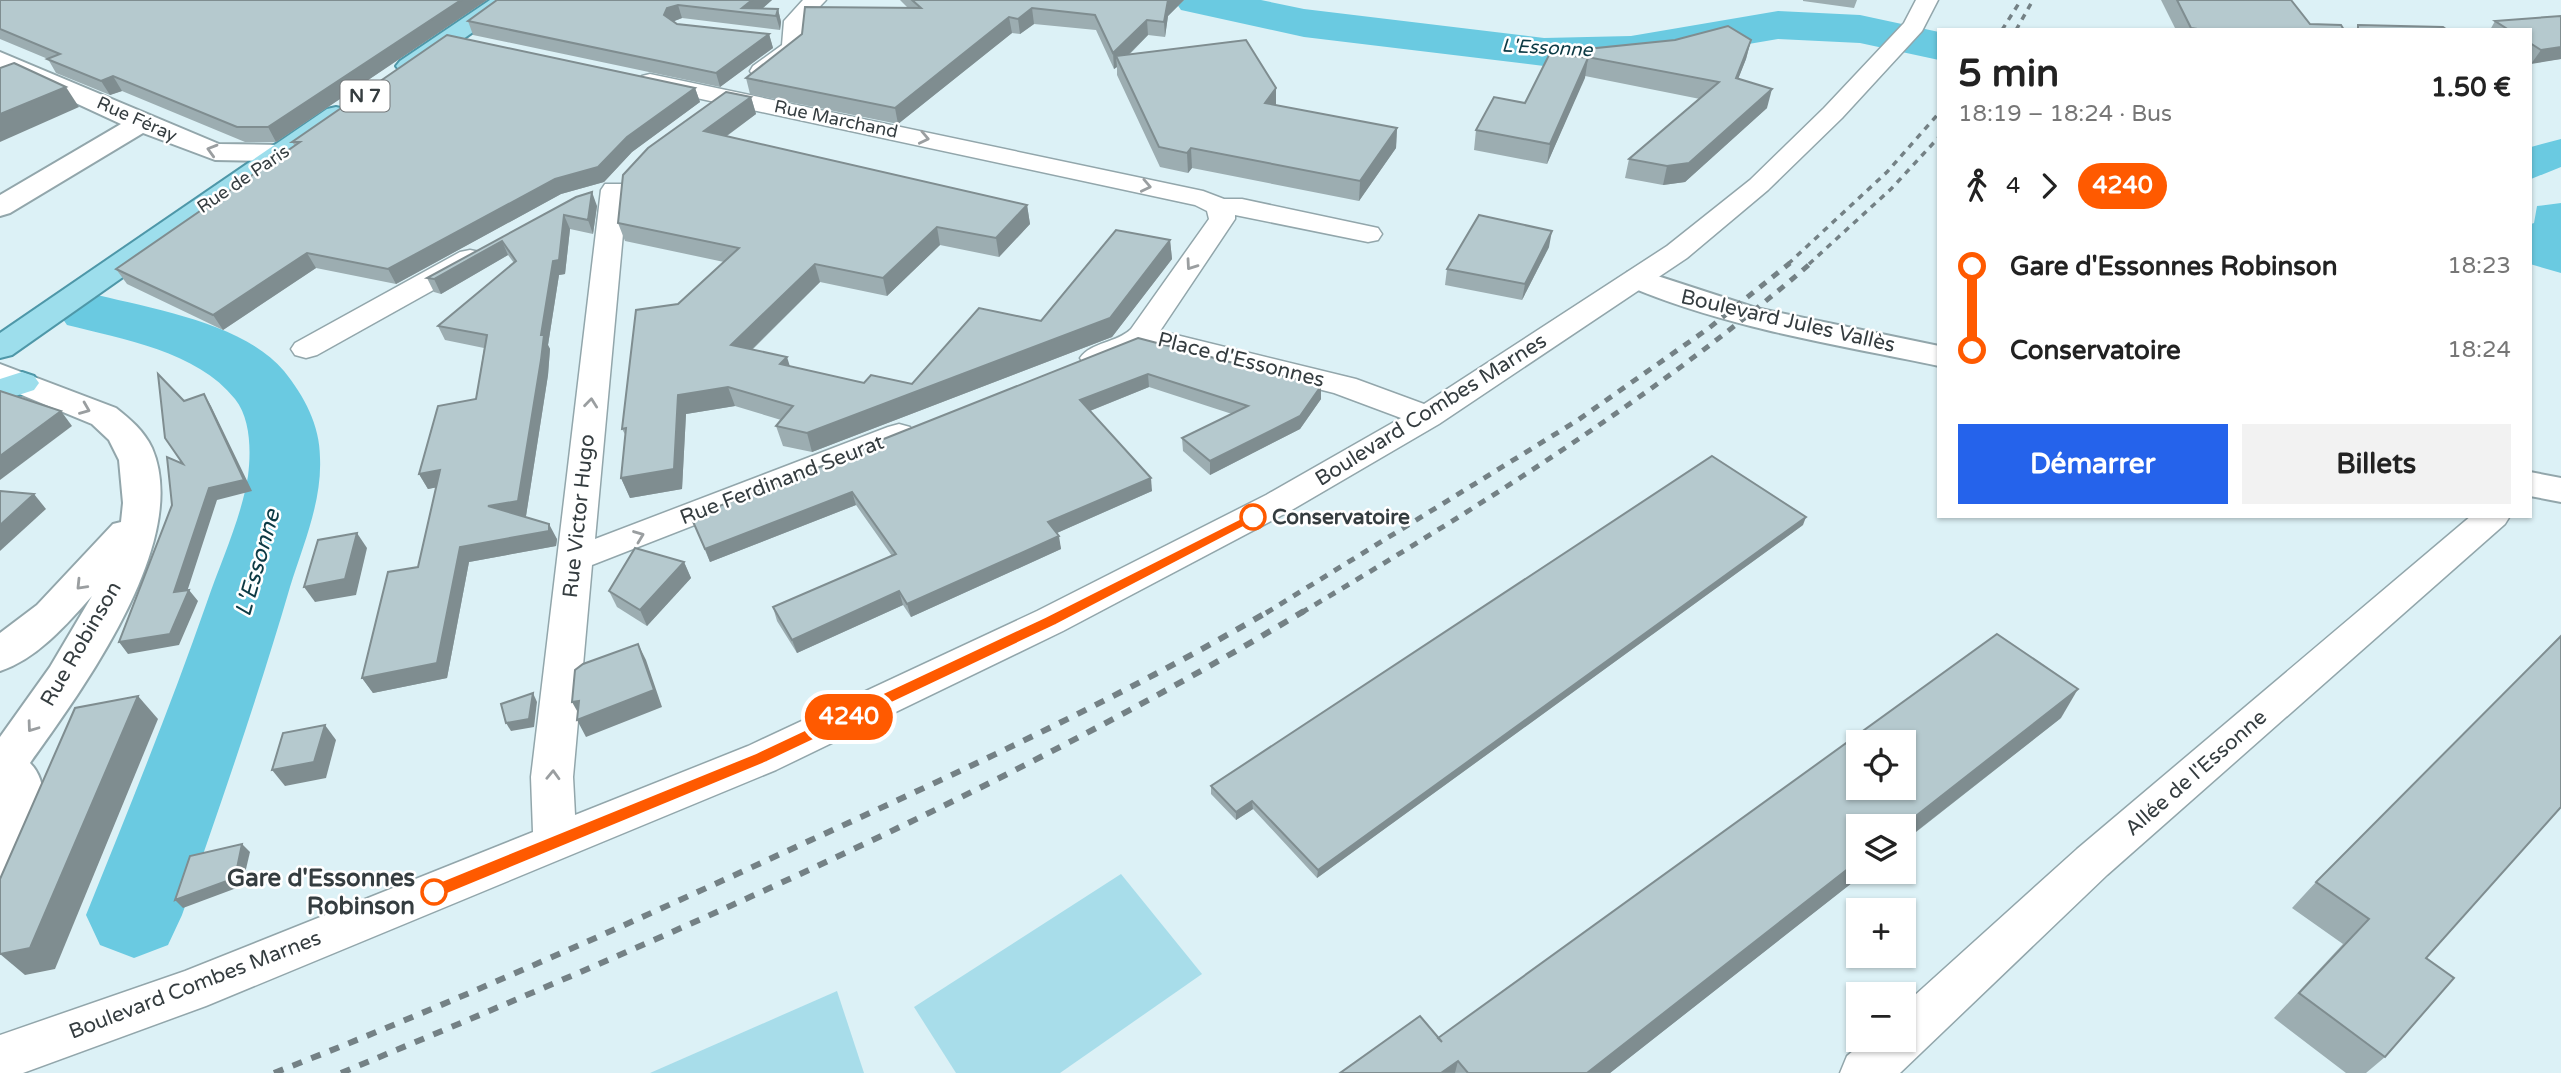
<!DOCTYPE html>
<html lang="fr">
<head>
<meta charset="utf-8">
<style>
	body { margin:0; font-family:"Varela Round",sans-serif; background:#f2f2f2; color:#222; height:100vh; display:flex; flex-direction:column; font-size:26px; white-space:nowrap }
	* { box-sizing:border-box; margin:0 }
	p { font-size:23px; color:#767676 }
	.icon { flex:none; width:38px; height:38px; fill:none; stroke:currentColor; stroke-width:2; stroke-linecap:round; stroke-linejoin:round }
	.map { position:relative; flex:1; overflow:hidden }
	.panel { position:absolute; left:1937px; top:28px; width:595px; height:490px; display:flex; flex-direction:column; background:#fff; border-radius:0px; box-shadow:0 2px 5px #0004 }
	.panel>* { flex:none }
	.badge { padding:0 14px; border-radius:23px; font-size:24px; line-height:46px }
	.controls { position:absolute; left:1846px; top:730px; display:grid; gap:14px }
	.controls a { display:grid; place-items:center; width:70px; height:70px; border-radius:0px; background:#fff; box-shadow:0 2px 5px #0004; font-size:35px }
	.map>.badge { position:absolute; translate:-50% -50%; box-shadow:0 0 0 4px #fff }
	.legs { display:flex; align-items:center; gap:10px; height:77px; padding:0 21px; font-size:23px }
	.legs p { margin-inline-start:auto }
	.head { display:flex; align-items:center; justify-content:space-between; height:119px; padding:0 21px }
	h1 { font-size:38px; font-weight:800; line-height:52px }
	.action { display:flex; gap:14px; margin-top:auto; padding:14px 21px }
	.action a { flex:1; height:80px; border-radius:0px; background:#2563eb; color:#fff; font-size:28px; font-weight:800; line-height:80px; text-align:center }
	.action a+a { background:#f2f2f2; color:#222 }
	ul { padding:0 21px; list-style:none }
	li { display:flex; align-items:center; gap:24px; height:84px; font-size:26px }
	li i { display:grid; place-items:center; width:10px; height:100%; margin:0 9px; background:currentColor }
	li i::after { content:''; width:18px; height:18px; margin:-9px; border:5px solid; border-radius:50%; background:#fff }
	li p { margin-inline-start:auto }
	li:first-child i { background:linear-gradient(#0000 50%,currentColor 0) }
	li:last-child i { background:linear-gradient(currentColor 50%,#0000 0) }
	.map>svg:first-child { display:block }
	.green { fill:#a8ddea }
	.water { fill:#6acae1 }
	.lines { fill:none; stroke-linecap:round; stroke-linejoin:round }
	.river { fill:#6acae1; fill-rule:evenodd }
	.minor-casing { stroke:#92a6ab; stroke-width:3 }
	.tertiary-casing { stroke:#92a6ab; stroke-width:4 }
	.secondary-casing { stroke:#92a6ab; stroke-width:4 }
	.primary-casing { stroke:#4e97a8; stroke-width:4 }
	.minor { fill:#fff; fill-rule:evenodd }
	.tertiary { fill:#fff; fill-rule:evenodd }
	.secondary { fill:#fff; fill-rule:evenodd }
	.primary { fill:#9ddeec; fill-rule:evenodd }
	.rail-far2 { stroke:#748185; stroke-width:3.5; stroke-dasharray:6 6; stroke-linecap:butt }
	.rail-far1 { stroke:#748185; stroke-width:5; stroke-dasharray:8 8; stroke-linecap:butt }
	.rail { stroke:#748185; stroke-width:6; stroke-dasharray:10 10; stroke-linecap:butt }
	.wall { fill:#9cadb1 }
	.shaded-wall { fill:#7f8d90 }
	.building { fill:#b5c9ce; stroke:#7f8d90; stroke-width:2; fill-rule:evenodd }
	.oneway { stroke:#9a9ea0 }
	.line-1 { fill:#ff5a00; stroke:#fff; stroke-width:2 }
	.stop-1-dot { fill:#fff; stroke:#ff5a00; stroke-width:3.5 }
	.labels { text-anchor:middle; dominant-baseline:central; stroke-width:5; stroke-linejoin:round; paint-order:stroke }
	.far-street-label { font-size:18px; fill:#353d40; stroke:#fff }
	.far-water-label { font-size:19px; font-style:italic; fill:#0c3a44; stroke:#fff }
	.shield { fill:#fff; stroke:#727779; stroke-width:2 }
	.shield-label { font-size:19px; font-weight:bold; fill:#353d40 }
	.street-label { font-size:21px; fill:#353d40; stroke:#fff }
	.stop-label { font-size:21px; font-weight:bold; fill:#353d40; stroke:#fff; text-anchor:start }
	.water-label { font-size:23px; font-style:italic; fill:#0c3a44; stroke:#fff }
	.near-stop-label { font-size:24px; font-weight:bold; fill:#353d40; stroke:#fff; text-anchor:end }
</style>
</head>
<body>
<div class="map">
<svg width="2561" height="1073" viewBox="0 0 2561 1073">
	<rect width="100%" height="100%" fill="#dcf1f6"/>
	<g class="green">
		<path d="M1121,874L1202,974L1060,1073H956L914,1007Z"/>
		<path d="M837,991L864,1073H650Z"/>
	</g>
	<g class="water">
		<path d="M2561,139V167L2531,179V147Z"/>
		<path d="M2561,203V273L2530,264L2531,224L2534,223L2537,206Z"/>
	</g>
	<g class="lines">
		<g class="river">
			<path d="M1174,0H1261L1304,9L1544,38L1631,36L1778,11L1860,15L1939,32V60L1860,43L1778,39L1631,64L1544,66L1304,37L1181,10Z"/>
			<path d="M89,293C148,308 243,322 284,371C304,396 320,425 320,458C322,502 303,545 290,587C258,697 220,806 182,915L168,945L134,958L100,945L86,915C128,811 170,708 207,602C221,561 241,519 248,476C251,452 251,419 235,399C197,351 122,339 67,325L58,312L67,299Z"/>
		</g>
		<g class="minor-casing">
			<g id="minor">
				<path d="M803,0H826L806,21L804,47L769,76H753L750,71L753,66L782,45L784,21Z"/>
				<path d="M1916,0H1938L1922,31L1842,118L1768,190L1687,258L1439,424L1290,511L1063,631L776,770L206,1006L23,1073H0V1035L185,971L533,832L531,777L601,190L605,184H623L627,190L595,539L888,427L899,424L910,427L915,434L910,441L592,565L573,777L575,815L748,746L1037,611L1266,495L1401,418L1334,393L1148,346L1106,364L1095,367L1084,364L1080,358C1091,342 1117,343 1131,329L1209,219L1207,211L1195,205L650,88L642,86L638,81L642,76L650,74L1203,191L1224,199H1242L1378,228L1382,234L1378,240L1368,242L1235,215V219L1160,331L1356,379L1424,404L1667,246L1750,180L1824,108L1904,23Z"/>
				<path d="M470,250L480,252L484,258L480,264L317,355L306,358L295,355L291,349L295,343L460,252Z"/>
				<path d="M2471,516H2510L2505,524L2107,875L1900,1073H1840L1847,1056L1866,1040H1904V1005L2077,849Z"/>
			</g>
		</g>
		<g class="tertiary-casing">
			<g id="tertiary">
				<path d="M1639,270L1756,308L1939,346V366C1834,344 1728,328 1628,286L1623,279L1628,272Z"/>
				<path d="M0,364L116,408C130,419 144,431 152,448C192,541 82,690 30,763C60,792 32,862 17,893L0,899V737L50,667L92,596C67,624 37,659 0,671V633L37,605L113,524L121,522L123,503L119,460L109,440L92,424L0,386Z"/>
				<path d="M2530,472L2561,478V502L2530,496Z"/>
			</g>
		</g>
		<g class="secondary-casing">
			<path id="secondary" d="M0,52L219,144L280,145L290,147L294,153L290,159L280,161L215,160L143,133L10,213L0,216V195L121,124L0,68Z"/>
		</g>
		<g class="primary-casing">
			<g id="primary">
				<path d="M490,0H518L418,71H400L396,66L400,61Z"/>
				<path d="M336,107L345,109L349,115L345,121L12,355L0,358V333L327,109Z"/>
				<path d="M22,372L34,376L39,383L34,390L0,401V379Z"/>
			</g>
		</g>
		<use href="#minor" class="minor"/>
		<use href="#tertiary" class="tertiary"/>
		<use href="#secondary" class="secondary"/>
		<use href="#primary" class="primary"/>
		<g class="rail-far2">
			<path d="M2002,30L2021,0"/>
			<path d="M2016,30L2033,0"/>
			<path d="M1788,264L1887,172L1939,113"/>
			<path d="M1809,264L1891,189L1939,137"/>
		</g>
		<g class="rail-far1">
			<path d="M1266,613L1578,420L1709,328L1790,263"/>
			<path d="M1301,613C1477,508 1656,397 1811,263"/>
		</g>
		<g class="rail">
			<path d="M274,1073C456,1002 633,922 811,840C966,769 1122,697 1269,611"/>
			<path d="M341,1073C669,937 999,794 1304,611"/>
		</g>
	</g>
	<g class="wall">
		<path d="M0,0H487L276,142H245L122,91L110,95L56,73L48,59L0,39Z"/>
		<path d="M497,0H772L762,9H778L781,22L780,30L682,18L674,21L677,24L769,34L773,48L720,87L473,35L468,21Z"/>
		<path d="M900,0H1184L1168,16L1165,37L1148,35L1129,55L1276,88V105L1397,128L1396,148L1359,201L1192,168L1188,173L1160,167L1117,75V67L1114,69L1096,30L1034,24L1020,34L1012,33L898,124L750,94L746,78L908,8Z"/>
		<path d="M1803,0H1857L1854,8L1803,1Z"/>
		<path d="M2161,0H2291L2310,24L2344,30H2176Z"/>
		<path d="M2561,16V59L2530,63V30H2490L2495,21Z"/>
		<path d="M1751,40L1746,59L1738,79L1767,108L1685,182L1663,185L1625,178L1629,159L1700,99L1585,76L1547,164L1474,150L1476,130L1525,103L1585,58L1587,49Z"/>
		<path d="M695,88L700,102L632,152L604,182L561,194L396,284L316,268L223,330L127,284L116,269L295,146L292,142Z"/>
		<path d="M751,97L756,114L727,136L1027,205L1030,224L999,257L940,245L887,296L820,282L752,350L790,366L864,383L912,384L1041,321L1170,240L1172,259L1112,337L812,452L783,446L776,426L781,420L735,406L686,414L682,489L630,498L621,478L626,436L622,429L678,304L724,262L625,241L618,223Z"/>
		<path d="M576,197L597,206L593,234L570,229L565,274L559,275L548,345L550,349L548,375L526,516L523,517L557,539L556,546L469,562L447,678L373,693L362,678L418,567L437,487L428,489L419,474L476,399L484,348L445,340L438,326L514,263L508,255L441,294L434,292L427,278Z"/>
		<path d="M1549,247L1522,300L1445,285L1447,269Z"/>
		<path d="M1138,338L1321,399L1300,429L1210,475L1183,451L1182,438L1232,414L1149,387L1090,411L1152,491L1057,533L1061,549L911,617L903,605L797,653L777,621L773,607L892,556L856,505L710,562L691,517L857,453L856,450Z"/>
		<path d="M1803,525L1317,878L1253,809L1236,820L1211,794V786Z"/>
		<path d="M684,562L691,578L647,626L617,607L609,591Z"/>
		<path d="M2061,718L1610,1073H1340L1438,1038Z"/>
		<path d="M2316,882L2426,958L2385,1057L2366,1073H2346L2274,1018L2343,944L2292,908Z"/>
	</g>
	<g class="shaded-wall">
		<path d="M461,0H487L276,142L268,127Z"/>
		<path d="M752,0H772L756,14L742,8Z"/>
		<path d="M1168,0H1184L1168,16L1165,37L1164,22Z"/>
		<path d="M678,5L682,18L672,22L664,15L667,8Z"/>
		<path d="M1032,8L1034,24L1020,34L1018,19Z"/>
		<path d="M778,9L781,22L780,30L776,16Z"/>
		<path d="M1009,17L1012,33L898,124L895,108Z"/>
		<path d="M1147,20L1148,35L1119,64L1116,56L1117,67L1114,69L1113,53Z"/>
		<path d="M769,34L773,48L720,87L716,73Z"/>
		<path d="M1751,40L1746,59L1731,97L1736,78Z"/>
		<path d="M2561,47V59L2531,64L2541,50Z"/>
		<path d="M1588,58L1585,78L1547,164L1550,144Z"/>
		<path d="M113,76L122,91L110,95L101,81Z"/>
		<path d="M66,87L79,107L0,142V114Z"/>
		<path d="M695,88L700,102L632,152L604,182L561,194L396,284L388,269L627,137Z"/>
		<path d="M1276,88V107L1265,103Z"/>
		<path d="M1772,89L1767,108L1685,182L1663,185L1667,166Z"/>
		<path d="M751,97L756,114L710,148L704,131Z"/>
		<path d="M1397,128L1396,148L1359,201L1360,181Z"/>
		<path d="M1191,148L1192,168L1188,173L1187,153Z"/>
		<path d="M592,192L597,206L593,234L588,220Z"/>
		<path d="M1027,205L1030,224L999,257L996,238Z"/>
		<path d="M564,215L570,229L565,274L559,275L548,345L550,349L548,375L526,516L496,521L488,506Z"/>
		<path d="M937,227L940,245L887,296L883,278Z"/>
		<path d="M1552,231L1549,247L1522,300L1525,284Z"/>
		<path d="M1170,240L1172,259L1112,337L812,452L807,433L1110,318Z"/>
		<path d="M502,241L508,255L441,294L434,279Z"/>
		<path d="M307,253L316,268L223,330L213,315Z"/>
		<path d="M815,264L820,282L737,364L731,345Z"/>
		<path d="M787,357L793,376L780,364Z"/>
		<path d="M1148,374L1149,387L1082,414L1080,400Z"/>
		<path d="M1321,386V399L1300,429L1210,475V461Z"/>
		<path d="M728,387L735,406L686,414L682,489L630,498L621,478L678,395Z"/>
		<path d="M204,394L211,406L252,491L217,500L184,601L189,590L198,601L179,645L128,654L119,642L174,592Z"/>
		<path d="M61,411L72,426L0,480V456Z"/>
		<path d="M440,470L449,485L428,489L419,474Z"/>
		<path d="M1151,478L1152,491L1050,536L1048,522Z"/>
		<path d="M852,492L856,505L710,562L705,549Z"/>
		<path d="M34,494L46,509L0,551V525Z"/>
		<path d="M1806,517L1803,525L1317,878L1318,870Z"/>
		<path d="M549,524L557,539L556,546L469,562L447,678L373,693L362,678L460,547Z"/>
		<path d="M357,533L367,548L356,595L315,602L304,587Z"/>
		<path d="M1059,536L1061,549L911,617L907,604Z"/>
		<path d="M684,562L691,578L647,626L640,610Z"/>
		<path d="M899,591L903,605L797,653L792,640Z"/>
		<path d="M638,644L646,660L662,707L586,737L577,720L581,718L572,702Z"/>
		<path d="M2078,689L2061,718L1904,841V826Z"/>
		<path d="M533,693L537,702L534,727L511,731L506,723Z"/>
		<path d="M138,696L158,719L55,969L25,975L0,954Z"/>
		<path d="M325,725L336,740L326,778L285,786L272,770Z"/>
		<path d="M1252,801L1253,809L1236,820V812Z"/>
		<path d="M242,844L250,852L242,886L183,908L175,900Z"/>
		<path d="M1858,861V872H1866L1610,1073H1587Z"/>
		<path d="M1458,1061L1455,1073H1441Z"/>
	</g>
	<g class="building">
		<path d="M0,0H461L268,127H237L113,76L101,81L47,59L60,54L0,29Z"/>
		<path d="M497,0H752L742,8L778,9L776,16L678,5L667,8L664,15L677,24L769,34L716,73L468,21Z"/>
		<path d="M912,0H1168L1164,22L1147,20L1113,53L1095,15L1032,8L1018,19L1009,17L895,108L746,78L802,34L805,7L921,8Z"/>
		<path d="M2177,0H2291L2310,24L2341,25L2344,30H2204L2191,28Z"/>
		<path d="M2561,16V47L2541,50L2530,43V30H2509L2495,21Z"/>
		<path d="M2358,25L2443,27L2447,30H2358Z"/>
		<path d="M1728,26L1751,40L1736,78L1772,89L1689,163L1667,166L1629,159L1719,82L1587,57V49L1675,40Z"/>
		<path d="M447,35L695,88L627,137L598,167L555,179L388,269L307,253L213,315L116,269L300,142H292Z"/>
		<path d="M1246,40L1276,88L1265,103L1397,128L1360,181L1191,148L1187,153L1159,147L1116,56Z"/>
		<path d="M1550,53L1588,58L1550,144L1476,130L1494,97L1525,103Z"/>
		<path d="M14,63L66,87L0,114V68Z"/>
		<path d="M726,92L751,97L704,131L1027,205L996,238L937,227L883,278L815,264L731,345L787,357L780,364L864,383L871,375L912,384L979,308L1041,321L1116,230L1170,240L1110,318L807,433L776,426L793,406L728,387L678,395L674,469L621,478L626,428L622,429L636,310L678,304L739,248L618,223L623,175L648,148Z"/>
		<path d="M592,192L588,220L564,215L559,260L553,261L541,335H544L541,360L518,501L488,506L549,524V531L460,547L437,663L362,678L388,572L418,567L440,470L419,474L438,406L476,399L487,335L438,326L516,261L502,241L434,279L427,278L576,197Z"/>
		<path d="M1479,215L1552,231L1525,284L1447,269Z"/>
		<path d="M1138,338L1321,386L1300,416L1210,461L1182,438L1248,406L1148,374L1080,400L1151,478L1048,522L1059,536L907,604L899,591L792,640L773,607L896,554L852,492L705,549L691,517L861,451L856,450Z"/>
		<path d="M158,374L184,401L204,394L244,480L209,488L174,592L189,590L170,634L119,642L172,505L167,457L183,464L165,438Z"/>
		<path d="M0,391L61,411L0,456Z"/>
		<path d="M1712,456L1806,517L1318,870L1252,801L1236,812L1211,786Z"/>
		<path d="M0,491L34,494L0,525Z"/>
		<path d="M357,533L345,579L304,587L318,540Z"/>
		<path d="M635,548L684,562L640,610L609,591Z"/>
		<path d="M1997,634L2078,689L1903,826H1858V861L1587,1073H1468L1458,1061L1441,1073H1340L1420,1016L1442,1042L1438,1038ZM1858,742H1904V788H1858Z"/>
		<path d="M2561,636V807L2426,958L2454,978L2385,1057L2299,993L2369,919L2316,882Z"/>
		<path d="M638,644L654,690L577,720L579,701L572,702L575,670L583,664Z"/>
		<path d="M533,693L529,719L506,723L501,704Z"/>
		<path d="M138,696L30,948L0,954V879L75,708Z"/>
		<path d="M325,725L314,762L272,770L283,733Z"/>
		<path d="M242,844L235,878L175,900L190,856Z"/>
	</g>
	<defs><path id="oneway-chevron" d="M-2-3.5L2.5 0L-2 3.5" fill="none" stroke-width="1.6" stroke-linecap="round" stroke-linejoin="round" transform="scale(1.75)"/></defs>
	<g class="oneway">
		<use href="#oneway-chevron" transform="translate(924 138) rotate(12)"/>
		<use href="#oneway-chevron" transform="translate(212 150) rotate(-164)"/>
		<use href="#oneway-chevron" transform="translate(1146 186) rotate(12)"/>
		<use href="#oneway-chevron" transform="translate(1191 265) rotate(125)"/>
		<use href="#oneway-chevron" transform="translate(591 403) rotate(-84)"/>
		<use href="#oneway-chevron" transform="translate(85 409) rotate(22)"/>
		<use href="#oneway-chevron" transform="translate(639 536) rotate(-21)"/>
		<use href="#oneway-chevron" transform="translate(81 585) rotate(134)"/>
		<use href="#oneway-chevron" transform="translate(32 727) rotate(126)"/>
		<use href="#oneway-chevron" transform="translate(553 775) rotate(-88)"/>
	</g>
	<path class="line-1" d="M1253,512L1259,517L1257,520L1056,625L767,762L440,897H427L425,892L427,887L756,753L1045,617Z"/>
	<g class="stop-1-dot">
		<circle cx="1253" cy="517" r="12"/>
		<circle cx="434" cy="892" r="12"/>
	</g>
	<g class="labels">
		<g class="far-street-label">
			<text transform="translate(137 119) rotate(24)">Rue Féray</text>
			<text transform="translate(836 119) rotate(12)">Rue Marchand</text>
			<text transform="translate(243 179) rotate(-34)">Rue de Paris</text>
		</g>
		<g class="far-water-label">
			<text transform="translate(1547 48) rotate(3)">L'Essonne</text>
		</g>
		<rect class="shield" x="340.5" y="80.5" width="49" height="31" rx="5"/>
		<g class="shield-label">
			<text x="365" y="96">N 7</text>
		</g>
		<g class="street-label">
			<text transform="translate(1788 321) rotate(13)">Boulevard Jules Vallès</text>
			<text transform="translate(1241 360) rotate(14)">Place d'Essonnes</text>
			<text transform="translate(1431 410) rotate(-32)">Boulevard Combes Marnes</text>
			<text transform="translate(782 480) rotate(-21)">Rue Ferdinand Seurat</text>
			<text transform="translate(579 516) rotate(-84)">Rue Victor Hugo</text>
			<text transform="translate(81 644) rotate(-60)">Rue Robinson</text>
			<text transform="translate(2196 773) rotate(-41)">Allée de l'Essonne</text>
			<text transform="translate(195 985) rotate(-21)">Boulevard Combes Marnes</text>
		</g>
		<g class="stop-label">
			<text x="1272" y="517">Conservatoire</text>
		</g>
		<g class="water-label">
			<text transform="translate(258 563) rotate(-74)">L'Essonne</text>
		</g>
		<g class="near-stop-label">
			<text x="415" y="878">Gare d'Essonnes<tspan x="415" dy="28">Robinson</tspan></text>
		</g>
	</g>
</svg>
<div class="controls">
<a><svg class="icon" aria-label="locate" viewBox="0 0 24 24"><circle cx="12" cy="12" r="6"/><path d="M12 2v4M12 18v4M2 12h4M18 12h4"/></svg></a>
<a><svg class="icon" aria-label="layers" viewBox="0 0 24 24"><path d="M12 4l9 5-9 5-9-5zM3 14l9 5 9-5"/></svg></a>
<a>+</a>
<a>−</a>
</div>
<b class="badge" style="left:849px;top:717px;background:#ff5a00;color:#fff">4240</b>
<section class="panel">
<div class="head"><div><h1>5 min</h1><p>18:19 – 18:24 · Bus</p></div><b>1.50 €</b></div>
<div class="legs"><svg class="icon" aria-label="walk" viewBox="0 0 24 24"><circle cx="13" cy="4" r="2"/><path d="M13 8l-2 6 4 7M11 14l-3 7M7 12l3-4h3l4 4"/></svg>4<svg class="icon" aria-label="forward" viewBox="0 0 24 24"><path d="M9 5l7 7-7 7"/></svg><b class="badge" style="background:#ff5a00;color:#fff">4240</b></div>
<ul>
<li><i style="color:#ff5a00"></i><b>Gare d'Essonnes Robinson</b><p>18:23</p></li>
<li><i style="color:#ff5a00"></i><b>Conservatoire</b><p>18:24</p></li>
</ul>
<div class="action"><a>Démarrer</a><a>Billets</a></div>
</section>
</div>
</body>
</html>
